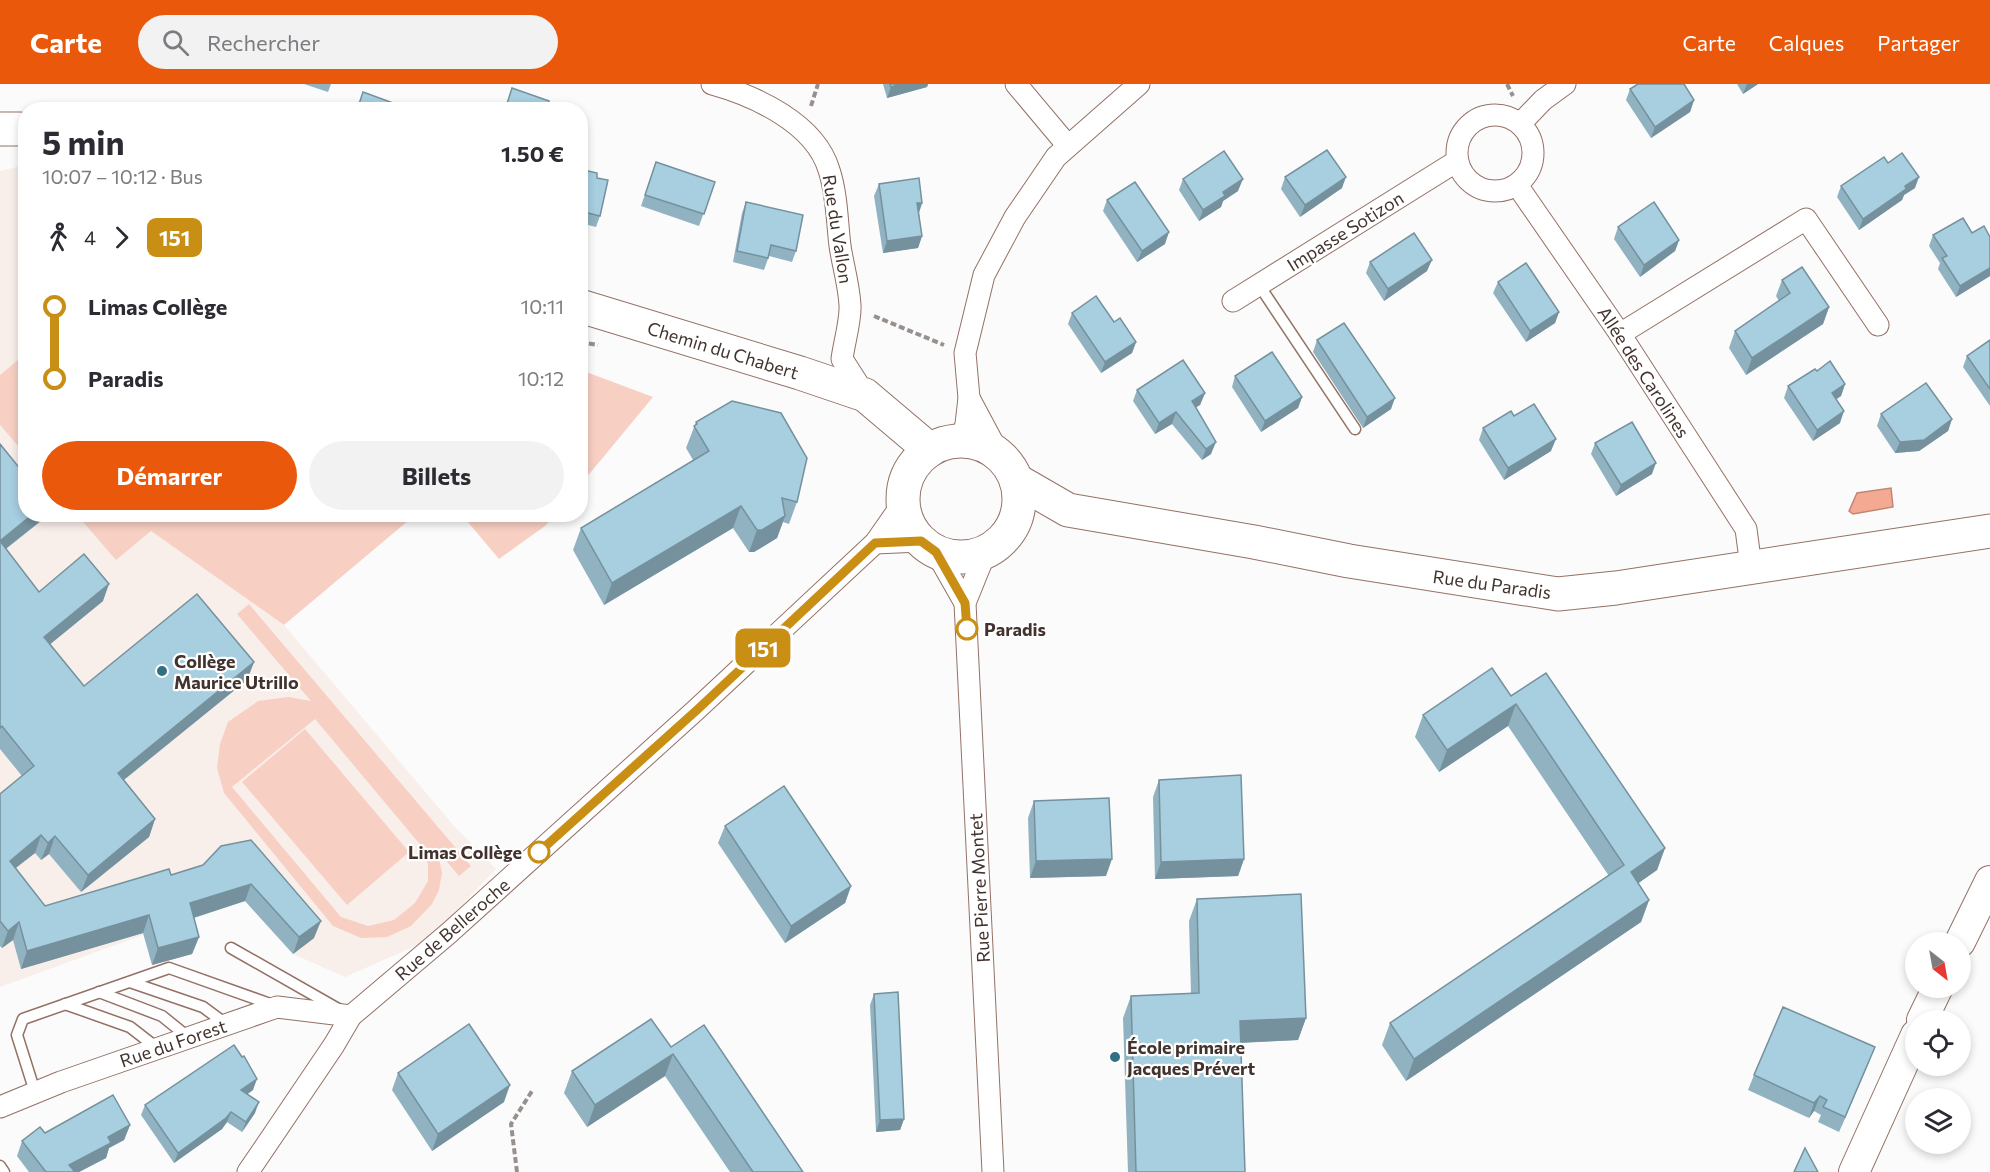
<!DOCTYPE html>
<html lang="fr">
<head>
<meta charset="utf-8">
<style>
	body { margin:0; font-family:Commissioner,sans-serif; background:#f2f2f3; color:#2b2b33; height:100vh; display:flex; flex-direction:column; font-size:22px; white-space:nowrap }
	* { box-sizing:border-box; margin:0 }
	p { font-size:20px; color:#7c7c81 }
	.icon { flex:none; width:33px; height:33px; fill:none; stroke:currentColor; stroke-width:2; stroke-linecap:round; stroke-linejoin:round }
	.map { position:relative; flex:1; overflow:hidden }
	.panel { position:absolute; left:18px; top:18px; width:570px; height:420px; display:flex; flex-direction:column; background:#fff; border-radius:24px; box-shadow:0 3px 9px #0003 }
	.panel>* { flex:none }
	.badge { padding:0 12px; border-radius:9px; font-size:21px; line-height:39px }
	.needle { width:39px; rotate:149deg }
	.fabs { position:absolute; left:1905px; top:848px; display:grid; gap:12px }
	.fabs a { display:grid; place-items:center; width:66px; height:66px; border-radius:50%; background:#fff; box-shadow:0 3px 9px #0003; font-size:30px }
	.map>.badge { position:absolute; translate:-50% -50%; box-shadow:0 0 0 3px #fff }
	.legs { display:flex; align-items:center; gap:9px; height:66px; padding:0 24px; font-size:20px }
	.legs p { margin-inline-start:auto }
	.summary { display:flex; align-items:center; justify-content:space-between; height:102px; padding:0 24px }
	h1 { font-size:33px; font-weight:700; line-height:45px }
	.primary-button { display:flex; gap:12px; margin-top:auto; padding:12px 24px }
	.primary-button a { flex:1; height:69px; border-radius:36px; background:#ea580c; color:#fff; font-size:24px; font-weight:700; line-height:69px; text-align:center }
	.primary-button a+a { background:#f2f2f3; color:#2b2b33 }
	ul { padding:0 24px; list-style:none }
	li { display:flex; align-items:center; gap:21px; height:72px; font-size:22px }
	li i { display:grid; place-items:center; width:9px; height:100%; margin:0 8px; background:currentColor }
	li i::after { content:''; width:15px; height:15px; margin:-8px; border:4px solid; border-radius:50%; background:#fff }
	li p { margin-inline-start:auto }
	li:first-child i { background:linear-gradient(#0000 50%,currentColor 0) }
	li:last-child i { background:linear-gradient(currentColor 50%,#0000 0) }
	header { display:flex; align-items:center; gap:36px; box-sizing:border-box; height:84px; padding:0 30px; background:#ea580c; color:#fff }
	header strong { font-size:28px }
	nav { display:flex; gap:33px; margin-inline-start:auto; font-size:21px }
	.search { width:420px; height:54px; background:#f2f2f3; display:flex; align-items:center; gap:15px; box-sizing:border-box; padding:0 21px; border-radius:33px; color:#7c7c81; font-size:22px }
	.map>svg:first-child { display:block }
	.built { fill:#f8eeea }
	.green { fill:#f8d0c3; fill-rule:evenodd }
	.water { fill:#f4aa92; stroke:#bf8674; stroke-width:1.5 }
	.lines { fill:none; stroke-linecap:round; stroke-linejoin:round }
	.service-casing { stroke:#947165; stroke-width:13 }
	.minor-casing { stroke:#947165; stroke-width:23 }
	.secondary-casing { stroke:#947165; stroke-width:32 }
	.primary-casing { stroke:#947165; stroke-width:35 }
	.path { stroke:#98908d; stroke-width:4; stroke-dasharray:6 3; stroke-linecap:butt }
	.service { stroke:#fff; stroke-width:10 }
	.minor { stroke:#fff; stroke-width:21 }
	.secondary { stroke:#fff; stroke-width:30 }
	.primary { stroke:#fff; stroke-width:33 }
	.wall { fill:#90b2c1 }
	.shaded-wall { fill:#75919d }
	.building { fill:#a7cfe0; stroke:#75919d; stroke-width:1.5 }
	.line-1-casing { stroke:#fff; stroke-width:14 }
	.line-1 { stroke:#c98f15; stroke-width:9 }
	.stop-1-dot { fill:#fff; stroke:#c98f15; stroke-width:3 }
	.poi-dot { fill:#326f85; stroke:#fff; stroke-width:2 }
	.labels { text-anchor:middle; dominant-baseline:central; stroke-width:4.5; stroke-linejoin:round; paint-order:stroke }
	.street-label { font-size:18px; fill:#42332e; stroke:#fff }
	.stop-label { font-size:18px; font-weight:bold; fill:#42332e; stroke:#fff; text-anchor:start }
	.poi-label { font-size:18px; font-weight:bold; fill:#42332e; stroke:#fff; text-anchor:start }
</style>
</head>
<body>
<header>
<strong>Carte</strong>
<div class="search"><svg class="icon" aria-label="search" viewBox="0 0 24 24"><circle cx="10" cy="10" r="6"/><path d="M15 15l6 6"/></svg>Rechercher</div>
<nav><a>Carte</a><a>Calques</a><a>Partager</a></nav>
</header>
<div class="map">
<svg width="1990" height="1088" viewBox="0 0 1990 1088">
	<rect width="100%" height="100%" fill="#fbfbfb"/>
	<g class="built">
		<path d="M25,81V270L0,291V87Z"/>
		<path d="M0,341L25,370L26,430L77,431L116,475L151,447L284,541L454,742L496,785L427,857L345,893L293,870L245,817L173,840L0,903Z"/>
	</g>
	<g class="green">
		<path d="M25,270V370L0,341V291Z"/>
		<path d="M581,286L653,313L581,400Z"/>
		<path d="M77,431H415L284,541L151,447L116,476Z"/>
		<path d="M462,431H555L545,442L499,475Z"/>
		<path d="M249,520L471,782L459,792L437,766L442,789L439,806L432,820L411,842L387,853L361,854L333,842L224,709L217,684L220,660L228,638L258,617L288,613L311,617L237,530ZM315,635L423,764L428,781V797L415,819L394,836L368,842L341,833L232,703Z"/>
		<path d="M305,645L409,768L347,821L242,698Z"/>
	</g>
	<path class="water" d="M1891,404L1893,423L1853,430L1849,427L1857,409Z"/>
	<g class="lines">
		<g class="service-casing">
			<g id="service">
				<path d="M1259,201L1355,345"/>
				<path d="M231,864L340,926"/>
				<path d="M130,898L203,923L226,940"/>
				<path d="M99,908L162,932L188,953"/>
				<path d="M65,920L130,943L157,964"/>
				<path d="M35,1008L17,951L23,935L169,884L273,921"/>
				<path d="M0,1082L4,1088"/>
			</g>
		</g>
		<g class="minor-casing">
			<g id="minor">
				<path d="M712,0C755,12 815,39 829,86C837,110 837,137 840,162C843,182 849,201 850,221C851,236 844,259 842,275L865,311"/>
				<path d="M1016,0L1068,62"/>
				<circle cx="1495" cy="69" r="38"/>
				<path d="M1520,40L1543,16L1565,0"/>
				<path d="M1517,101L1620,250L1746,445L1751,483"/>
				<path d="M1233,217L1457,77"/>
				<path d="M1620,250L1806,135L1878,241"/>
				<path d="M969,314L1001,374"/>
				<path d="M961,357L966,340L969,314L965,269L984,191L1015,133L1056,73L1139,0"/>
				<path d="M875,459L921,457"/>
				<path d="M986,467L965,519L993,1088"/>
				<path d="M936,468L965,519"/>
				<path d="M0,1023L61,998L277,923L351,932"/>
				<path d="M248,1088L334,961L351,932L449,849L697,625L875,459L903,419"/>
			</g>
		</g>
		<g class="secondary-casing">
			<g id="secondary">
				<path d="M1960,858L1990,797"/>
				<path d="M1922,936L1938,903"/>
				<path d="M1854,1088L1916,951"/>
			</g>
		</g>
		<g class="primary-casing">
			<g id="primary">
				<path d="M0,45H20L26,46"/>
				<path d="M580,222L800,289L865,311L930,366"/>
				<circle cx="961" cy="415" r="58"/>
				<path d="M1016,396L1068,426L1254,458L1349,477L1558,510L1616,504L1990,447"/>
			</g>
		</g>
		<g class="path">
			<path d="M1507,0L1513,12"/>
			<path d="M811,22L818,0"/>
			<path d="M874,232L944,261"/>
			<path d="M580,258L598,261"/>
			<path d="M517,1088L511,1040L532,1007"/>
		</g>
		<use href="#service" class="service"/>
		<use href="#minor" class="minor"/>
		<use href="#secondary" class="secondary"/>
		<use href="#primary" class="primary"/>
	</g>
	<g class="wall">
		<path d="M304,0H331L328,8Z"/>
		<path d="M883,0H928L927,3L887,14Z"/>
		<path d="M1737,0H1758L1743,10Z"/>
		<path d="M1630,5L1694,16L1690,28L1651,54L1626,16Z"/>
		<path d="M656,78L715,98L699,142L641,122Z"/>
		<path d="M1888,79L1915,104L1904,111L1902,116L1859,146L1837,113L1841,102Z"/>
		<path d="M580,85L597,94L600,132L596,143L580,139Z"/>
		<path d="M1285,93L1342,104L1300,133L1281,105Z"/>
		<path d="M1183,95L1238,107L1223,117L1221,123L1199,137L1179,106Z"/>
		<path d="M879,100L922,119L919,129L922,152L918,164L883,169L874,112Z"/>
		<path d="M1107,116L1165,160L1137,178L1103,127Z"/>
		<path d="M746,118L796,167L792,178L769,172L764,186L733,178L742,129Z"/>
		<path d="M1618,143L1679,156L1675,167L1640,193L1614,155Z"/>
		<path d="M1972,149L1990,153V192L1956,213L1938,185L1940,179L1929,162L1933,151Z"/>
		<path d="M1370,178L1427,187L1384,217L1366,189Z"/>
		<path d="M1782,196L1829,223L1823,240L1746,291L1729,264L1735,247L1779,217L1776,212Z"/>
		<path d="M1498,198L1559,228L1555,239L1526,258L1493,209Z"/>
		<path d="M1072,229L1136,258L1132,269L1101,289L1068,240Z"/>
		<path d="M1317,256L1391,325L1363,344L1313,268Z"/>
		<path d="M1990,256V322L1963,283L1967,272Z"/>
		<path d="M1817,287L1845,300L1841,312L1836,315L1840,339L1813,357L1784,314L1788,302Z"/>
		<path d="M1235,292L1302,313L1298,324L1261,348L1232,303Z"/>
		<path d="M1137,306L1205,309L1200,321L1196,323L1211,370L1202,376L1172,340L1155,350L1133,317Z"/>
		<path d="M1881,330L1952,335L1948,347L1919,367L1895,369L1877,342Z"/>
		<path d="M1514,332L1551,367L1504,396L1479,356L1483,344Z"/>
		<path d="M696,338L797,418L789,440L783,438L777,454L754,468H749L733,444L604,521L573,466L581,444L693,376L686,364Z"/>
		<path d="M1595,359L1652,390L1616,412L1591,370Z"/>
		<path d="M0,360L42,436L6,465L39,508L103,517L50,560L84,602L254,578L247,596L124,696L155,735L149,753L81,808L49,770L41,776L35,769L15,784L45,822L171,791L203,781L221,762L314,854L293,870L245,817L194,834L199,853L192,870L152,881L143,849L21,885L13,856L2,864L0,862V710L22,692L0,665Z"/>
		<path d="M1511,612L1665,764L1657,786L1638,799L1649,816L1641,838L1406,997L1382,961L1390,939L1609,792L1508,642L1439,688L1415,653L1423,631Z"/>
		<path d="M1159,696L1244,775L1238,792L1155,795L1153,713Z"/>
		<path d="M1034,717L1106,792L1030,794L1028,734Z"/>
		<path d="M725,742L851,802L845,819L785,859L718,759Z"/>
		<path d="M1197,815L1306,934L1298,956L1241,959L1245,1088H1128L1123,934L1131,912L1191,909L1189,837Z"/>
		<path d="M874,910L904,1035L900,1046L876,1048L870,921Z"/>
		<path d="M671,963L803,1088H730L665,992L587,1043L564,1009L572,987Z"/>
		<path d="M1869,978L1839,1048L1818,1038L1821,1031L1814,1027L1809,1034L1748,1006L1754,991Z"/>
		<path d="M398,989L504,1018L432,1067L392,1006Z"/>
		<path d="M253,1006L247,1010L255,1029L242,1048L227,1038L222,1045L174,1079L141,1031L145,1021Z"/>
		<path d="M130,1041L124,1056L109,1064L106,1074L79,1088H29L17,1072L22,1057Z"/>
	</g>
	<g class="shaded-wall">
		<path d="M900,0H928L927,3L887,14L891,3Z"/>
		<path d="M1747,0H1758L1743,10Z"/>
		<path d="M1694,16L1690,28L1651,54L1655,43Z"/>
		<path d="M1346,93L1342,104L1300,133L1305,121Z"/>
		<path d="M1919,93L1915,104L1904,111L1902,116L1859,146L1863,135L1905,102Z"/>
		<path d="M1243,95L1238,107L1223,117L1221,123L1199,137L1203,126L1223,108Z"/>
		<path d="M917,119H922L918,131Z"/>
		<path d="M1169,148L1165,160L1137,178L1142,167Z"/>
		<path d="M922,152L918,164L883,169L887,157Z"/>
		<path d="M1679,156L1675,167L1640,193L1644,181Z"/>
		<path d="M1432,176L1427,187L1384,217L1388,205Z"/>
		<path d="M1990,184V192L1956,213L1960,202Z"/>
		<path d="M1829,223L1823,240L1746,291L1752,274Z"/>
		<path d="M1559,228L1555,239L1526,258L1530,247Z"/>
		<path d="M1136,258L1132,269L1101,289L1105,278Z"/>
		<path d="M1845,300L1841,312L1828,321L1832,309Z"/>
		<path d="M1205,309L1200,321L1188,328L1192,317Z"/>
		<path d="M1302,313L1298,324L1261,348L1265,337Z"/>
		<path d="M1395,314L1391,325L1363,344L1367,333Z"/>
		<path d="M1844,327L1840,339L1813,357L1817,346Z"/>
		<path d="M1176,328L1172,340L1155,350L1159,339Z"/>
		<path d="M1952,335L1948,347L1919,367L1895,369L1900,358Z"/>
		<path d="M1556,355L1551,367L1504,396L1508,384Z"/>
		<path d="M1216,358L1211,370L1202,376L1206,365Z"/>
		<path d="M1656,379L1652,390L1616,412L1621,401Z"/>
		<path d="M741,422L733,444L604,521L612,499Z"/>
		<path d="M33,430H44L42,436L0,469V457Z"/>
		<path d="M785,432L777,454L754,468H749L757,446Z"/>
		<path d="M109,500L103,517L37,571L44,553Z"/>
		<path d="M254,578L247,596L111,706L118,689Z"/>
		<path d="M1516,620L1508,642L1439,688L1447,666Z"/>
		<path d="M155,735L149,753L81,808L88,791Z"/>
		<path d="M41,751L35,769L3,794L10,777Z"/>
		<path d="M55,752L49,770L41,776L48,759Z"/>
		<path d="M1665,764L1657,786L1623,810L1631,788Z"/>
		<path d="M1112,775L1106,792L1030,794L1036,777Z"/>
		<path d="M1244,775L1238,792L1155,795L1161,778Z"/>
		<path d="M251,800L245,817L183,837L190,819Z"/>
		<path d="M851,802L845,819L785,859L791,842Z"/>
		<path d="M1649,816L1641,838L1406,997L1414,975Z"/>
		<path d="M149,831L143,849L21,885L27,867Z"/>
		<path d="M321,837L314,854L293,870L299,853Z"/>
		<path d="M19,838L13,856L2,864L8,847Z"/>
		<path d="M199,853L192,870L152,881L158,864Z"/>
		<path d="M1306,934L1298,956L1232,959L1240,937Z"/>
		<path d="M1875,963L1869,978L1839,1048L1845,1033Z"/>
		<path d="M673,970L665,992L587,1043L595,1021Z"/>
		<path d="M257,995L253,1006L238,1017L241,1006Z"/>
		<path d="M510,1001L504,1018L432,1067L438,1050Z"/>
		<path d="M1820,1012L1814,1027L1809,1034L1814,1019Z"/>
		<path d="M259,1018L255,1029L242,1048L246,1038Z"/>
		<path d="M231,1028L227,1038L222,1045L174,1079L178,1069Z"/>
		<path d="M904,1035L900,1046L876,1048L880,1036Z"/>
		<path d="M130,1041L124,1056L109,1064L106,1074L79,1088H67L69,1081L108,1053Z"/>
	</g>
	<g class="building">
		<path d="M890,0H900L891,3Z"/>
		<path d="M1638,0H1684L1694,16L1655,43L1630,5Z"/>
		<path d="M512,4L549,17L546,26H505Z"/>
		<path d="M363,8L412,26H357Z"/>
		<path d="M1327,66L1346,93L1305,121L1285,93Z"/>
		<path d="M1224,67L1243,95L1223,108L1225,112L1203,126L1183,95Z"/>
		<path d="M1902,69L1919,93L1905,102L1906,105L1863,135L1841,102L1884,73L1888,79Z"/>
		<path d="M656,78L715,98L704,130L645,111Z"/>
		<path d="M580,85L597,89V94L608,96L600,132L580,127Z"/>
		<path d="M919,94L922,119H917L922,152L887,157L879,100Z"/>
		<path d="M1135,98L1169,148L1142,167L1107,116Z"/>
		<path d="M746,118L803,131L796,167L771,161L768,174L737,167Z"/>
		<path d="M1654,118L1679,156L1644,181L1618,143Z"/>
		<path d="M1963,134L1972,149L1984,142L1990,153V184L1960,202L1942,174L1947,172L1933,151Z"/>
		<path d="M1414,149L1432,176L1388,205L1370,178Z"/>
		<path d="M1526,179L1559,228L1530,247L1498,198Z"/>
		<path d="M1802,183L1829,223L1752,274L1735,247L1790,209L1782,196Z"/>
		<path d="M1096,212L1114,238L1120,234L1136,258L1105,278L1072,229Z"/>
		<path d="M1344,239L1395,314L1367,333L1317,256Z"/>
		<path d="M1990,256V305L1967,272Z"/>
		<path d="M1272,268L1302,313L1265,337L1235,292Z"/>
		<path d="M1183,276L1205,309L1192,317L1216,358L1206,365L1176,328L1159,339L1137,306Z"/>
		<path d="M1830,277L1845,300L1832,309L1844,327L1817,346L1788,302L1815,285L1817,287Z"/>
		<path d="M1926,299L1952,335L1924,356L1900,358L1881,330Z"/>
		<path d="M732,317L781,329L807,374L797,418L782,414L785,432L762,446H757L741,422L612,499L581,444L709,367L694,342L697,340L696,338Z"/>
		<path d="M1534,320L1556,355L1508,384L1483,344L1511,327L1514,332Z"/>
		<path d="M1632,338L1656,379L1621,401L1595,359Z"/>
		<path d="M0,360L26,392V430H33L0,457L39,508L84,470L109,500L44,553L84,602L197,510L254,578L118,689L155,735L88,791L55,752L48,759L41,751L10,777L45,822L169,785L171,791L203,781L221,762L251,756L321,837L299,853L251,800L190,819L199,853L158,864L149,831L27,867L19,838L8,847L0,837V710L34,682L2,642L0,644Z"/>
		<path d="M1492,584L1511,612L1546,589L1665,764L1631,788L1649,816L1414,975L1390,939L1624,781L1516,620L1447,666L1423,631Z"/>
		<path d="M1241,691L1244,775L1161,778L1159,696Z"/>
		<path d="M784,702L851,802L791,842L725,742Z"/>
		<path d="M1109,714L1112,775L1036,777L1034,717Z"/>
		<path d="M1301,810L1306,934L1240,937L1245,1088H1136L1131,912L1199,909L1197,815Z"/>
		<path d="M898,908L904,1035L880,1036L874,910Z"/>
		<path d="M1783,923L1875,963L1845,1033L1823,1023L1827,1016L1820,1012L1814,1019L1754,991Z"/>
		<path d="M651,935L671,963L704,941L803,1088H753L673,970L595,1021L572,987Z"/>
		<path d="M469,940L510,1001L438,1050L398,989Z"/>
		<path d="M234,961L242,973L244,972L257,995L241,1006L259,1018L246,1038L231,1028L226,1034L178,1069L145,1021Z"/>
		<path d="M113,1011L130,1041L108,1053L111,1059L69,1081L75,1088H46L22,1057L40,1043L45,1049Z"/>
		<path d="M1805,1064L1818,1088H1794Z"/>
	</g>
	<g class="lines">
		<g class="line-1-casing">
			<path id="line-1" d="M539,768L698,625L875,459L921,457L936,468L965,519L967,545"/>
		</g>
		<use href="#line-1" class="line-1"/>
	</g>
	<g class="stop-1-dot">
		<circle cx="967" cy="545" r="10"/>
		<circle cx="539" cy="768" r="10"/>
	</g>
	<g class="poi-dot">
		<circle cx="162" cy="587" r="6"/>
		<circle cx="1115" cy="973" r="6"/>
	</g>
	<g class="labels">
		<g class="street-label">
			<text transform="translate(838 145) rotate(81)">Rue du Vallon</text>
			<text transform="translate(1345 147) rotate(-32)">Impasse Sotizon</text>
			<text transform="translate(723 266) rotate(17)">Chemin du Chabert</text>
			<text transform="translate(1644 288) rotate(57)">Allée des Carolines</text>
			<text transform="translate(1492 500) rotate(8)">Rue du Paradis</text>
			<text transform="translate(979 804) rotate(-93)">Rue Pierre Montet</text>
			<text transform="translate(452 845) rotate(-41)">Rue de Belleroche</text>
			<text transform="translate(173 959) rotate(-19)">Rue du Forest</text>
		</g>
		<g class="stop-label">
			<text x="984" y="545">Paradis</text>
			<text x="522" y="768" text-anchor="end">Limas Collège</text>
		</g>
		<g class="poi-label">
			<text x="174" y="577">Collège<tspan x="174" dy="21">Maurice Utrillo</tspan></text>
			<text x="1127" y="963">École primaire<tspan x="1127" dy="21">Jacques Prévert</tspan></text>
		</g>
	</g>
</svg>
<div class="fabs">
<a><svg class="needle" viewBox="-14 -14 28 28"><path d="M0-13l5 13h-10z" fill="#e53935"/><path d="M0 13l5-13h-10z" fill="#7c7c81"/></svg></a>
<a><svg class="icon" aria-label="locate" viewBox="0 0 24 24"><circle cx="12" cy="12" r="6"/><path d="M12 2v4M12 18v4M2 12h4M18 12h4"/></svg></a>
<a><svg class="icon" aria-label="layers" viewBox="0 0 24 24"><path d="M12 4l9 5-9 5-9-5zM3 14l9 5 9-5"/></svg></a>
</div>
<b class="badge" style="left:763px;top:564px;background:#c98f15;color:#fff">151</b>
<section class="panel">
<div class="summary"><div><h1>5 min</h1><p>10:07 – 10:12 · Bus</p></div><b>1.50 €</b></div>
<div class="legs"><svg class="icon" aria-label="walk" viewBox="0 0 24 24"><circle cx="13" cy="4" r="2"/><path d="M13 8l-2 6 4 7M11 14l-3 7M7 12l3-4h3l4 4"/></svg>4<svg class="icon" aria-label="forward" viewBox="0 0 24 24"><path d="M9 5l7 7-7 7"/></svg><b class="badge" style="background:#c98f15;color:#fff">151</b></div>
<ul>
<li><i style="color:#c98f15"></i><b>Limas Collège</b><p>10:11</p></li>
<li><i style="color:#c98f15"></i><b>Paradis</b><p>10:12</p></li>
</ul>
<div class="primary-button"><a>Démarrer</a><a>Billets</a></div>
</section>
</div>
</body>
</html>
